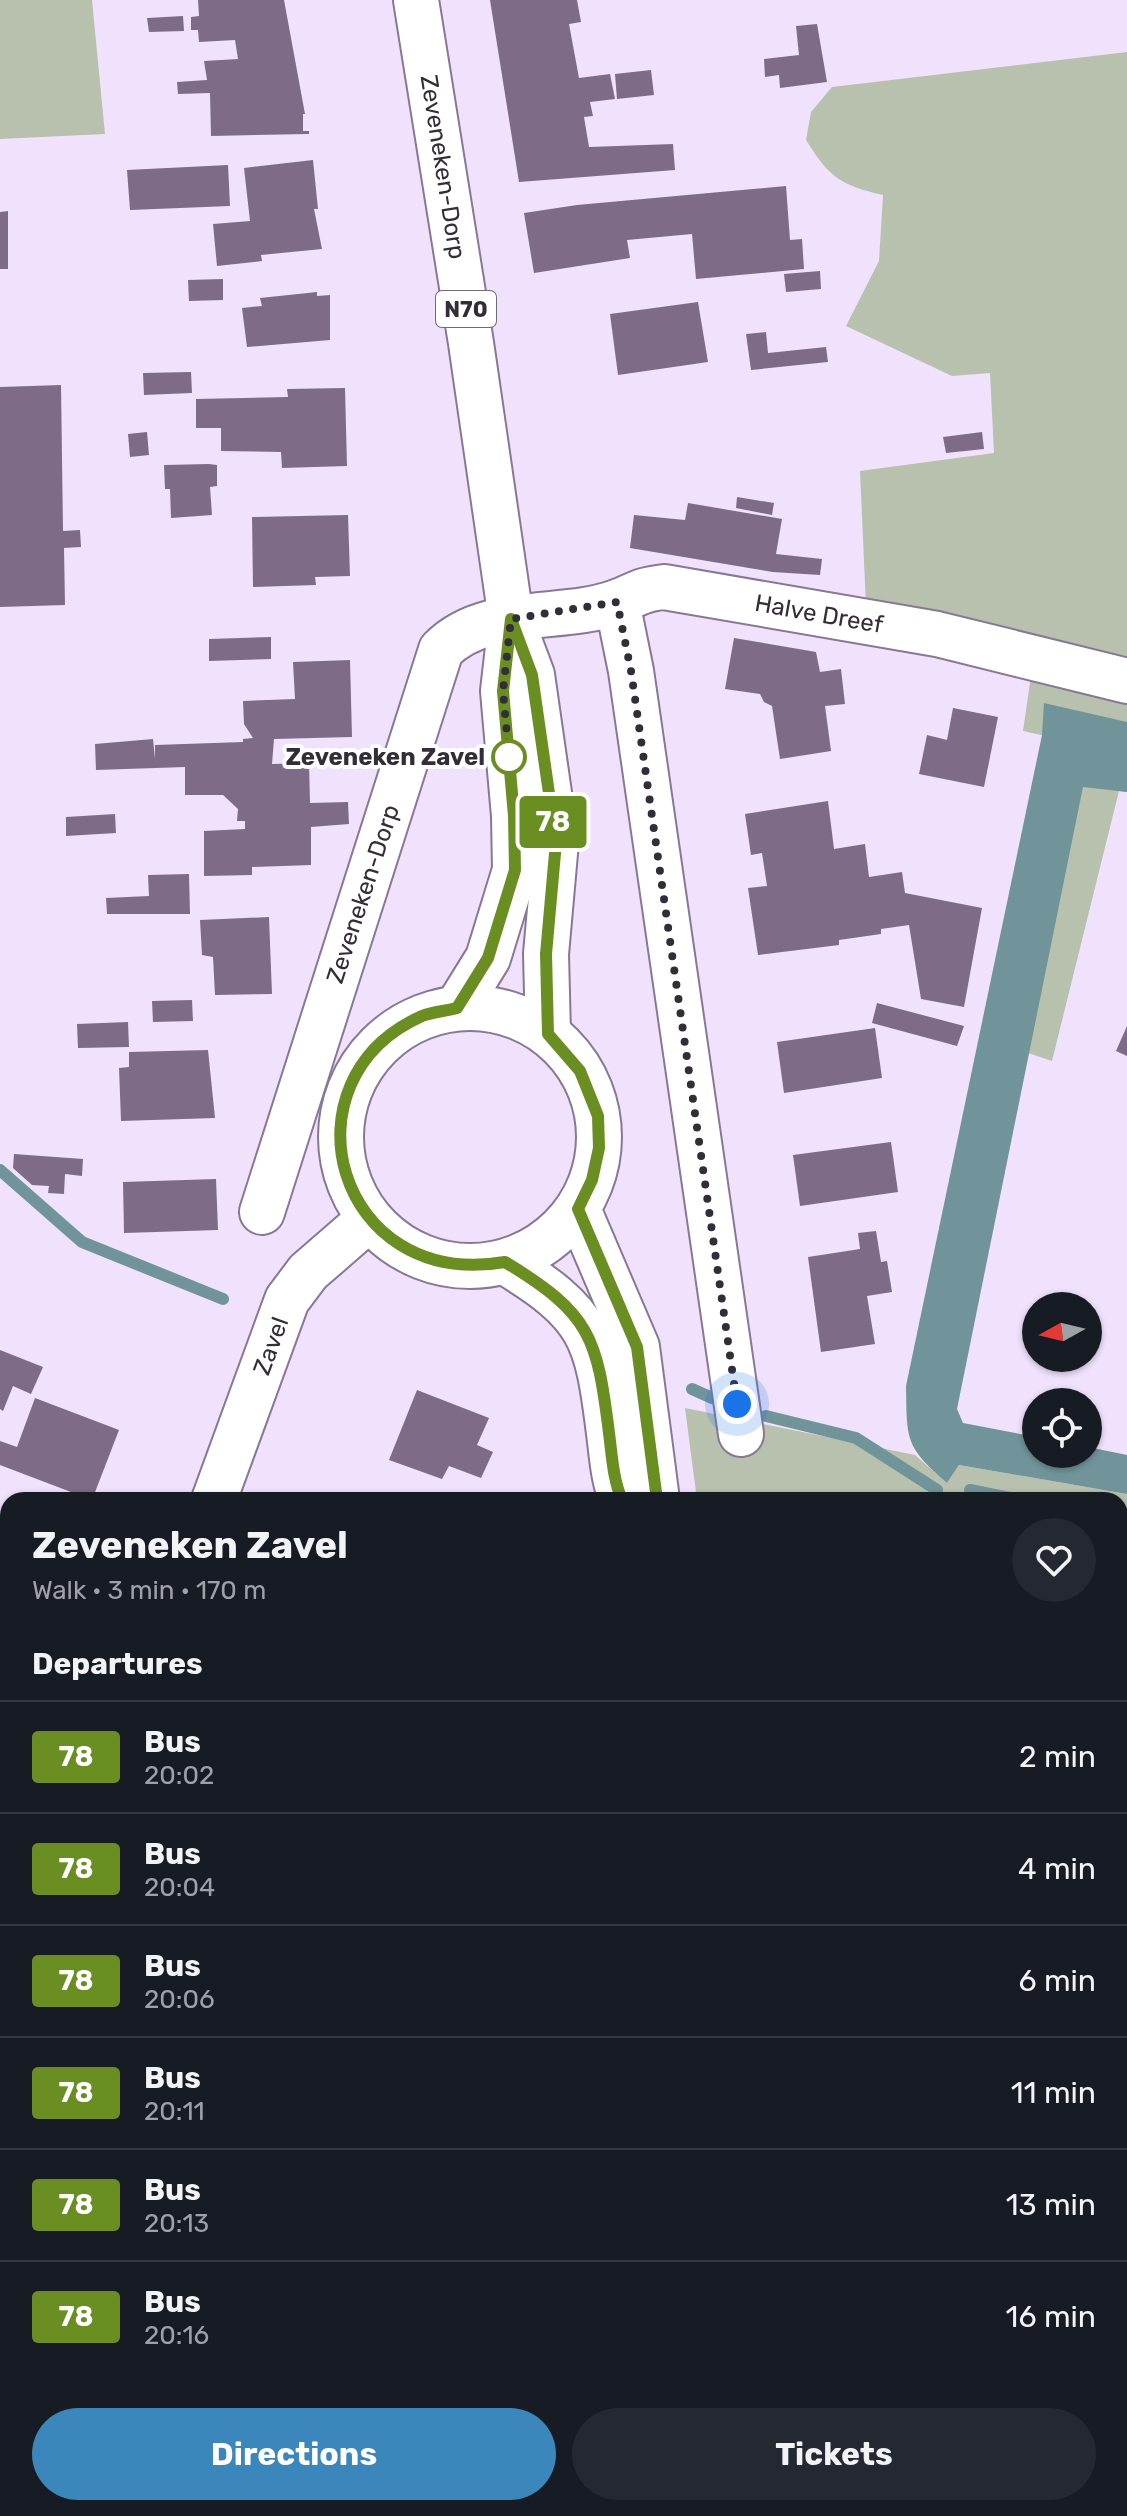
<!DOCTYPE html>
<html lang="en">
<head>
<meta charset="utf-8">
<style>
	body { margin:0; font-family:Rubik,sans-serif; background:#242831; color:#f1f3f6; height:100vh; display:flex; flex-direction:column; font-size:30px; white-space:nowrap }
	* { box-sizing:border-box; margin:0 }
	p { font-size:26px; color:#9ea1a6 }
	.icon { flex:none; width:44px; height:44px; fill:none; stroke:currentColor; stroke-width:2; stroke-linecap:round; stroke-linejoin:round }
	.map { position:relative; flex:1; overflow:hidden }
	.drawer { position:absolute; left:0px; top:1492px; width:1128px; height:1024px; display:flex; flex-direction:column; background:#171b24; border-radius:24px 24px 0 0; box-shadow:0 2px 6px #0004 }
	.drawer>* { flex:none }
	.badge { padding:0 16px; border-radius:6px; font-size:28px; line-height:52px }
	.needle { width:52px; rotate:262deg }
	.fabs { position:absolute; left:1022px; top:1292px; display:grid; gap:16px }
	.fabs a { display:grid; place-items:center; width:80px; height:80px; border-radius:50%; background:#171b24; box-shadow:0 2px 6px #0004; font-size:40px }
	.you { position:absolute; width:40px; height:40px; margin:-20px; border:6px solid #fff; border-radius:50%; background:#1a73e8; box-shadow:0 0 0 12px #1a73e833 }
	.map>.badge { position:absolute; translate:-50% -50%; box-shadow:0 0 0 4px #fff }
	h2 { padding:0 32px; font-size:30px; line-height:72px }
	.round { display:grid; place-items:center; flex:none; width:84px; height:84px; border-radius:42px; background:#242831 }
	.headline { display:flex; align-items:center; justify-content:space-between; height:136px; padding:0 32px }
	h1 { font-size:38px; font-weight:700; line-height:60px }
	.primary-button { display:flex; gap:16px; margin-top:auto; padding:16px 32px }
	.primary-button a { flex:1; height:92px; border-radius:48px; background:#3b86ba; color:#fff; font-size:32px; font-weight:700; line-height:92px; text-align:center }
	.primary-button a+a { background:#242831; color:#f1f3f6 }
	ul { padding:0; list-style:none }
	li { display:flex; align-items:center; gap:24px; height:112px; padding:0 32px; border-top:2px solid #363941 }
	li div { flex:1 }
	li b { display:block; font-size:30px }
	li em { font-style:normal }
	li .badge { min-width:88px; font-weight:700; text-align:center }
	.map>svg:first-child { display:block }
	.green { fill:#b8c1ad }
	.water { fill:#71949a }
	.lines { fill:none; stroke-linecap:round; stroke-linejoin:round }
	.stream { stroke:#71949a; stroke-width:12 }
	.building { fill:#7e6b87 }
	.minor-casing { stroke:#887895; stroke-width:48 }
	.major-casing { stroke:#887895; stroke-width:48 }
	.minor { stroke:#fff; stroke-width:44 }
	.major { stroke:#fff; stroke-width:44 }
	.line-casing { stroke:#fff; stroke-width:18 }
	.line { stroke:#6b8e23; stroke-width:12 }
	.walk { stroke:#332d39; stroke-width:8; stroke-dasharray:0 14.4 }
	.stop-dot { fill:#fff; stroke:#6b8e23; stroke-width:4 }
	.labels { text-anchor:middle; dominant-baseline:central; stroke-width:8; stroke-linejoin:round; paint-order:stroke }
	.shield { fill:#fff; stroke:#706c74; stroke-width:2 }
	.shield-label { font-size:22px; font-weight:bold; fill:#332d39 }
	.street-label { font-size:24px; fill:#332d39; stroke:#fff }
	.stop-label { font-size:24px; font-weight:bold; fill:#332d39; stroke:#fff; text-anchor:end }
</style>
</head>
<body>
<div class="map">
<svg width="1127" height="2516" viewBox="0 0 1127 2516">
	<rect width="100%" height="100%" fill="#f0e2fc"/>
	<g class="green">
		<path d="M0,0H92L105,134L0,139Z"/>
		<path d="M1127,52V792L1119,791L1052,1061L1028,1053L1091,746L1023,731L1036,641L866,606L860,471L994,453L990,373L952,376L846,326L879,261L883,195C840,185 829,177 806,140L811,112L832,87Z"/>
		<path d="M685,1408L915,1455L947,1483L959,1465L1127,1494V2516H812L811,2508H1120V1500H697Z"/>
		<rect x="0" y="2211" width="8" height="111"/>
	</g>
	<path class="water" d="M1044,703L1127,722V792L1083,787L957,1409L963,1423L1036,1437V1454H1088V1447L1127,1455V1494L959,1465L947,1483C905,1446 907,1441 906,1386L1042,735Z"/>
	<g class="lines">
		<g class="stream">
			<path d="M0,1170L82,1242L223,1299"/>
			<path d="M692,1389L712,1398"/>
			<path d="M766,1416L856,1438L937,1490"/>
			<path d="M970,1490L1020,1500"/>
			<path d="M1120,1520L1127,1521"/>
		</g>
	</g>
	<g class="building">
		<path d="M198,0H284L305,114H303V131H309V134L211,136L210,93L178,94L177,82L207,80L204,61L238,59L235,40L199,42L198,30H191V17L199,16Z"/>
		<path d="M490,0H577L581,22L569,24L579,78L610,74L615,99L590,102L593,116L584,117L589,147L673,144L675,170L519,182Z"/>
		<path d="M183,16L184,31L149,32L147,18Z"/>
		<path d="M817,24L827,82L780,88L779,75L765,77L764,59L799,55L796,26Z"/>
		<path d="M651,70L654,95L617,99L615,74Z"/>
		<path d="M313,160L318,209H314L322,249L261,255L262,261L217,266L213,224L250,221L244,168Z"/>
		<path d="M228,165L230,206L130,210L127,170Z"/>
		<path d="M786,186L790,240L802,239L804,269L696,279L692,234L627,240L630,258L534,273L524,213L577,205Z"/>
		<path d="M8,211V269H0V212Z"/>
		<path d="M820,271L821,289L786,292L784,274Z"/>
		<path d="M223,279V300L189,301L188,280Z"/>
		<path d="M317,292V296L330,295V340L247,347L242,308L262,306L260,298Z"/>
		<path d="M698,302L708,362L618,375L610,314Z"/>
		<path d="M766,332L768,353L826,347L828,362L751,370L746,334Z"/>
		<path d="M191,372L192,393L144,395L143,373Z"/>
		<path d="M61,385L63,531L80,530L81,547L64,548L65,605L0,607V387Z"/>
		<path d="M345,388L347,466L282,468L281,452L221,451V428H196V399L288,397L287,389Z"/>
		<path d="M147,432L149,455L130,457L128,434Z"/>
		<path d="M982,432L984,449L946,453L943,437Z"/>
		<path d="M209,464L217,465V486L210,487L212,515L171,518L170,489H165L164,465Z"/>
		<path d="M737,497L774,503L772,515L736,508Z"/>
		<path d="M688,503L782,519L776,554L822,559L820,575L773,572L630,548L634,515L685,520Z"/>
		<path d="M348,515L350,576L315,577L316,585L253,587L252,517Z"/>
		<path d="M271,637V659L209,661V639Z"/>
		<path d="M734,638L816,652L820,672L841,669L845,704L825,706L831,751L780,759L772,706L764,702L760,694L725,689Z"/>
		<path d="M350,660L352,737L274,739L272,764L309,763L310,803L348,802L349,824L311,827V865L252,867V875L204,876V831L245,829V821H237L238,809L223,795H185V767L96,770L95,744L153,739L155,759V745L243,742V739L253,738L244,724L243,701L295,699L293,662Z"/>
		<path d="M953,708L998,717L984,787L919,774L927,735L947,740Z"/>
		<path d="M828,801L834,849L865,844L869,877L902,872L905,893L982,908L964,1007L921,999L909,925L881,929V934L839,940V945L758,955L748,888L767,886L762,853L751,855L745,814Z"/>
		<path d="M115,814L116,833L66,836V817Z"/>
		<path d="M189,874L190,914H107L106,898L149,896L148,875Z"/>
		<path d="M269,917L272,994L215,995L213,957L202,955L200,920Z"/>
		<path d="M192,1000L193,1021L153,1022L152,1001Z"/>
		<path d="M877,1003L964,1026L957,1046L872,1023Z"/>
		<path d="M128,1022L129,1047L78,1048L77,1024Z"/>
		<path d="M1127,1026V1056L1116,1051Z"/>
		<path d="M875,1028L882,1078L784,1093L777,1042Z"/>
		<path d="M208,1050L215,1118L121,1121L119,1068L129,1067V1052Z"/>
		<path d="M891,1142L898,1192L800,1206L793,1155Z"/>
		<path d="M14,1154L83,1159L82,1176L65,1174L64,1194L48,1193L49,1186L32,1185L13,1168Z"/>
		<path d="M216,1179L218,1230L124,1233L123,1182Z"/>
		<path d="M876,1231L881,1262L887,1261L892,1292L867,1296L875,1344L821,1352L808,1257L860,1249L858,1233Z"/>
		<path d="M0,1350L43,1367L31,1394L13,1386L3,1411L0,1409Z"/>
		<path d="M417,1390L489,1418L477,1445L493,1452L481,1478L449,1466L442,1479L389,1460Z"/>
		<path d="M35,1398L119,1430L92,1500L0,1465V1441L17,1447Z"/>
		<path d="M0,1657L8,1660V1698L0,1695Z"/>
		<path d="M0,2336H6L8,2374L0,2375Z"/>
		<path d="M8,2493V2508H112L113,2516H0V2494Z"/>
	</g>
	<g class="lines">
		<g class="minor-casing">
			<g id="minor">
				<path d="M617,602L631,671L741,1434"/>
				<path d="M262,1212L441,650C485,605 563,622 617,602C638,594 639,590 664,587L937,634L1127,681"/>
				<path d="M214,1500L287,1300L308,1272L369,1219"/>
				<path d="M170,2508L172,2516"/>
			</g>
		</g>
		<g class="major-casing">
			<g id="major">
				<path d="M416,0L471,343L511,619L532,675L556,842L546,954L548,1034"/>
				<circle cx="470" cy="1137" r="129"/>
				<path d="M457,1008L488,958L515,870L514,816L503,691L510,630"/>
				<path d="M578,1209L637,1347L657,1500"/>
				<path d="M505,1262C591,1314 597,1337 609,1433C612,1456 613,1479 622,1500"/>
				<path d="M746,2508L747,2516"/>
			</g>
		</g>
		<use href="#minor" class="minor"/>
		<use href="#major" class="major"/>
	</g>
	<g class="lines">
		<g class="line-casing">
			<path id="line" d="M622,1500C613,1479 612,1456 609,1433C597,1337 591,1314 505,1262C336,1291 278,1080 422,1016C432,1012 446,1011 457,1008L488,958L515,870L514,816L503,691L511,619L532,675L556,842L546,954L548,1034L580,1071L598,1116L599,1148L592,1180L578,1209L637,1347L657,1500"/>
		</g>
		<use href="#line" class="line"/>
		<path class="walk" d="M509,757L503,691L511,619L617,602L631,671L737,1404"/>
	</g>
	<circle class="stop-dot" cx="509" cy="757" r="16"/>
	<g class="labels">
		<rect class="shield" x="436" y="291" width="60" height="36" rx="6"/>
		<g class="shield-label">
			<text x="466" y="309">N70</text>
		</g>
		<g class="street-label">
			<text transform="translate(443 167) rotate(81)">Zeveneken-Dorp</text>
			<text transform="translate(819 614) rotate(10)">Halve Dreef</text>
			<text transform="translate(363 894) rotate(-72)">Zeveneken-Dorp</text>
			<text transform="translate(271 1346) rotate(-70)">Zavel</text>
		</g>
		<g class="stop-label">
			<text x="485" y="757">Zeveneken Zavel</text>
		</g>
	</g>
</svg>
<div class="fabs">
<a><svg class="needle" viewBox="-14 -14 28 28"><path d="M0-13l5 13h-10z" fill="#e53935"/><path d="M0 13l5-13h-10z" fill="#9ea1a6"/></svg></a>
<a><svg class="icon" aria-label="locate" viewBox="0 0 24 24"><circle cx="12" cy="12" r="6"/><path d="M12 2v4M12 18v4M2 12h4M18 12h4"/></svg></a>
</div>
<div class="you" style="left:737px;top:1404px"></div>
<b class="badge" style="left:553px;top:822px;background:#6b8e23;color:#fff">78</b>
<section class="drawer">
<div class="headline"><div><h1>Zeveneken Zavel</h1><p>Walk · 3 min · 170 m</p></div><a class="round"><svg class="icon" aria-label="heart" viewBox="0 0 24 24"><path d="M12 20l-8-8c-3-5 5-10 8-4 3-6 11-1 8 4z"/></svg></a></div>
<h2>Departures</h2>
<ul>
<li><span class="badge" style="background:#6b8e23;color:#fff">78</span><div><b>Bus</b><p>20:02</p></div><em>2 min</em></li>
<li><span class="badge" style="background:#6b8e23;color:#fff">78</span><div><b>Bus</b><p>20:04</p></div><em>4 min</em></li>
<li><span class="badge" style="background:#6b8e23;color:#fff">78</span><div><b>Bus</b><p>20:06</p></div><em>6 min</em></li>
<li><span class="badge" style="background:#6b8e23;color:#fff">78</span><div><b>Bus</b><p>20:11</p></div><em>11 min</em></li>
<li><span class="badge" style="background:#6b8e23;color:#fff">78</span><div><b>Bus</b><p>20:13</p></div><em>13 min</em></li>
<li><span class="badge" style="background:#6b8e23;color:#fff">78</span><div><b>Bus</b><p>20:16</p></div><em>16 min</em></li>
</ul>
<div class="primary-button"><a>Directions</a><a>Tickets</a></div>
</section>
</div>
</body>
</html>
